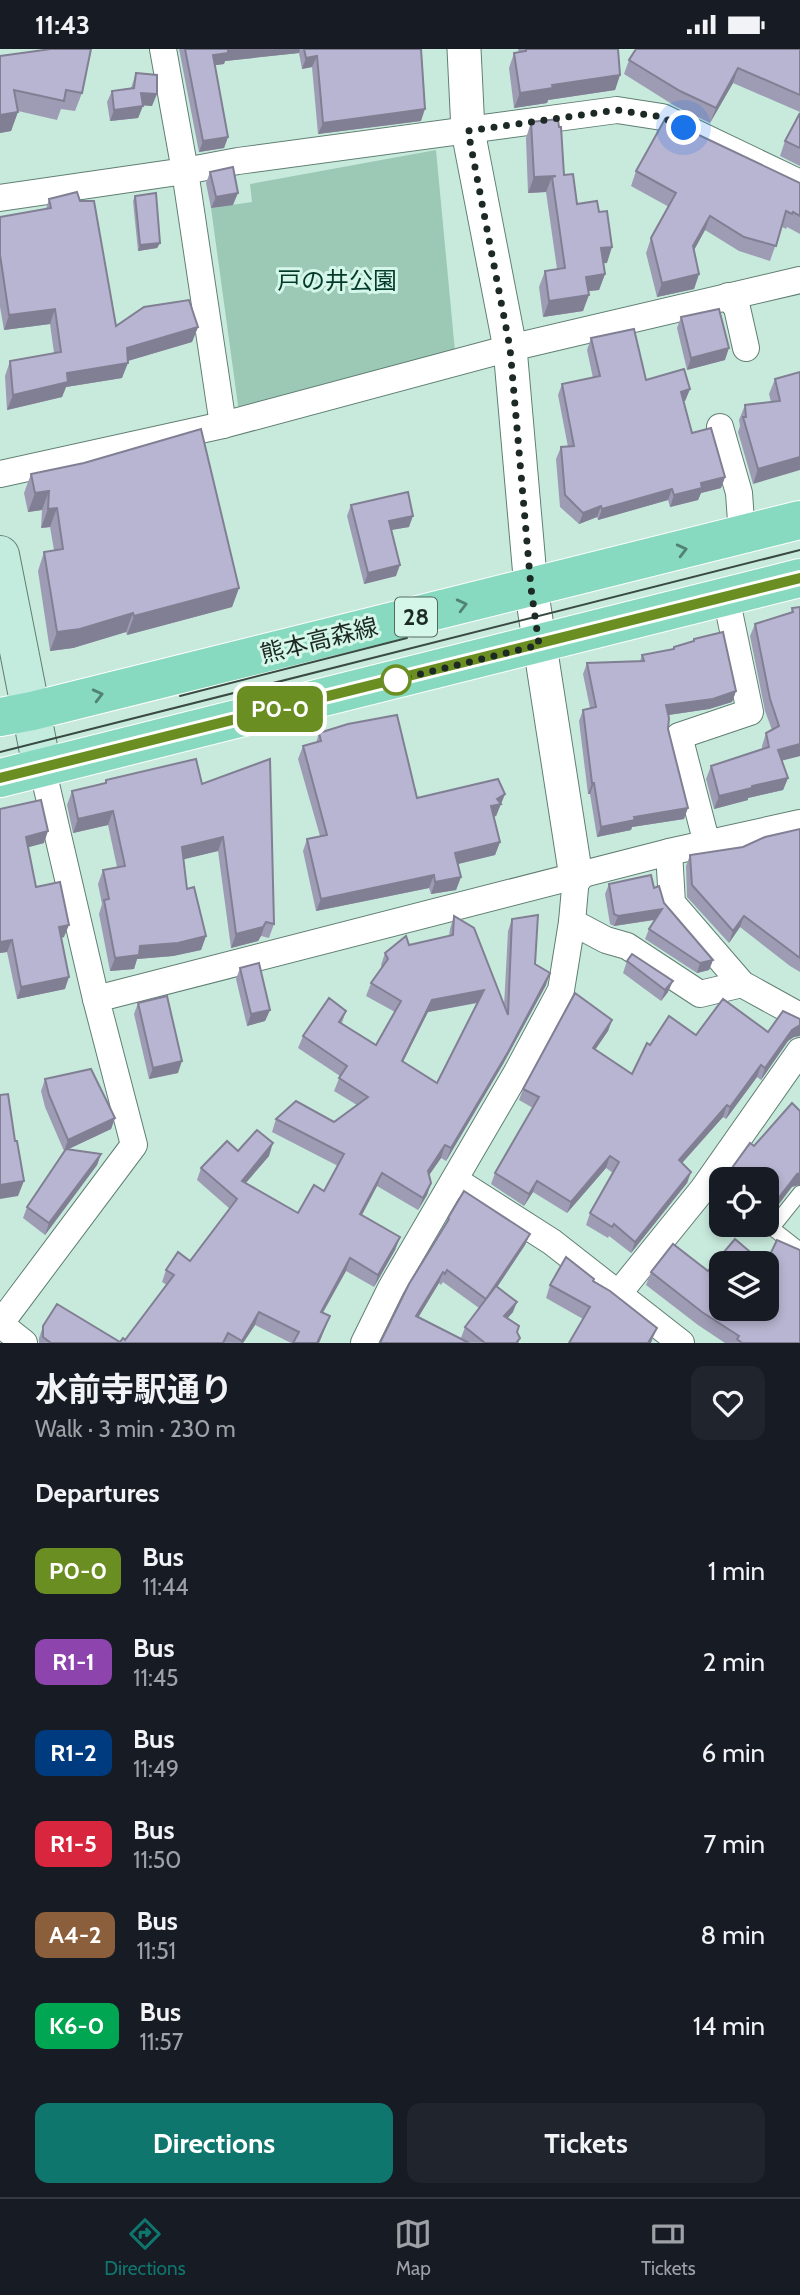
<!DOCTYPE html>
<html lang="en">
<head>
<meta charset="utf-8">
<style>
	body { margin:0; font-family:Cabin,"Noto Sans JP",sans-serif; background:#20242c; color:#f1f3f6; height:100vh; display:flex; flex-direction:column; font-size:26px; white-space:nowrap }
	* { box-sizing:border-box; margin:0 }
	p { font-size:23px; color:#9ea1a6 }
	.icon { flex:none; width:38px; height:38px; fill:none; stroke:currentColor; stroke-width:2; stroke-linecap:round; stroke-linejoin:round }
	.map { position:relative; height:1294px; overflow:hidden }
	.panel { display:flex; flex-direction:column; background:#171b24; flex:1 }
	.panel>* { flex:none }
	.badge { padding:0 14px; border-radius:10px; font-size:24px; line-height:46px }
	.tools { position:absolute; left:709px; top:1118px; display:grid; gap:14px }
	.tools a { display:grid; place-items:center; width:70px; height:70px; border-radius:14px; background:#171b24; box-shadow:0 4px 10px #0003; font-size:35px }
	.you { position:absolute; width:35px; height:35px; margin:-18px; border:5px solid #fff; border-radius:50%; background:#1a73e8; box-shadow:0 0 0 10px #1a73e833 }
	.map>.badge { position:absolute; translate:-50% -50%; box-shadow:0 0 0 4px #fff }
	h2 { padding:0 35px; font-size:26px; line-height:63px }
	.round { display:grid; place-items:center; flex:none; width:74px; height:74px; border-radius:14px; background:#20242c }
	.headline { display:flex; align-items:center; justify-content:space-between; height:119px; padding:0 35px }
	h1 { font-size:33px; font-weight:700; line-height:52px }
	.action { display:flex; gap:14px; margin-top:auto; padding:14px 35px }
	.action a { flex:1; height:80px; border-radius:14px; background:#0f766e; color:#fff; font-size:28px; font-weight:700; line-height:80px; text-align:center }
	.action a+a { background:#20242c; color:#f1f3f6 }
	ul { padding:0; list-style:none }
	li { display:flex; align-items:center; gap:21px; height:91px; padding:0 35px }
	li div { flex:1 }
	li b { display:block; font-size:26px }
	li em { font-style:normal }
	li .badge { min-width:77px; font-weight:700; text-align:center }
	.status { display:flex; justify-content:space-between; align-items:center; height:49px; padding:0 35px; background:#171b24; direction:ltr }
	.status svg { height:19px; fill:currentColor }
	.tab-bar { display:flex; justify-content:space-around; align-items:center; height:98px; border-top:2px solid #363941; background:#171b24; font-size:19px; color:#9ea1a6 }
	.tab-bar a { display:grid; justify-items:center; gap:4px }
	.tab-bar .active { color:#0f766e }
	.map>svg:first-child { display:block }
	.green { fill:#9cc8b6 }
	.lines { fill:none; stroke-linecap:round; stroke-linejoin:round }
	.service-casing { stroke:#607f73; stroke-width:16 }
	.minor-casing { stroke:#607f73; stroke-width:28 }
	.tertiary-casing { stroke:#607f73; stroke-width:35 }
	.secondary-casing { stroke:#607f73; stroke-width:40 }
	.primary-casing { stroke:#fff; stroke-width:40 }
	.service { stroke:#fff; stroke-width:14 }
	.minor { stroke:#fff; stroke-width:26 }
	.tertiary { stroke:#fff; stroke-width:33 }
	.secondary { stroke:#c3ecdf; stroke-width:38 }
	.primary { stroke:#87d9bf; stroke-width:38 }
	.tram { stroke:#394a42; stroke-width:2 }
	.wall { fill:#9e9cb5; fill-rule:evenodd }
	.shaded-wall { fill:#817f93 }
	.building { fill:#b8b5d2; stroke:#817f93; stroke-width:2; fill-rule:evenodd }
	.oneway { stroke:#528272 }
	.line-casing { stroke:#fff; stroke-width:16 }
	.line { stroke:#6b8e23; stroke-width:10 }
	.walk { stroke:#1d2a24; stroke-width:7; stroke-dasharray:0 12.6 }
	.stop-dot { fill:#fff; stroke:#6b8e23; stroke-width:3.5 }
	.labels { text-anchor:middle; dominant-baseline:central; stroke-width:6; stroke-linejoin:round; paint-order:stroke }
	.shield { fill:#d5f7e9; stroke:#54685f; stroke-width:2 }
	.shield-label { font-size:23px; font-weight:bold; fill:#1d2a24 }
	.park-label { font-size:24px; fill:#043a2b; stroke:#d5f7e9 }
	.street-label { font-size:24px; fill:#1d2a24; stroke:#d5f7e9 }
</style>
</head>
<body>
<div class="status"><b>11:43</b><svg viewBox="0 0 49 12"><path d="M0 12V9h3v3zM5 12V6h3v6zM10 12V3h3v9zM15 12V0h3v12zM26 1h20v11H26zM47 4h2v5h-2z"/></svg></div>
<div class="map">
<svg width="800" height="1294" viewBox="0 0 800 1294">
	<rect width="100%" height="100%" fill="#c8eadc"/>
	<path class="green" d="M436,101L456,313L240,371L211,159L252,153L250,135Z"/>
	<g class="lines">
		<g class="service-casing">
			<path id="service" d="M800,1144L772,1179L800,1201"/>
		</g>
		<g class="minor-casing">
			<g id="minor">
				<path d="M163,0L185,122L223,376L510,299L800,231"/>
				<path d="M0,149L185,122L238,112L617,61L662,68L800,134"/>
				<path d="M728,247L737,259L746,299"/>
				<path d="M720,378L739,444L742,486"/>
				<path d="M0,425L223,376"/>
				<path d="M42,718L96,950"/>
				<path d="M707,795L679,687L750,663L726,548"/>
				<path d="M669,803L672,854L742,935L800,967"/>
				<path d="M572,873L606,891L627,897L700,945L742,935"/>
				<path d="M455,1131L552,1193L681,1294"/>
				<path d="M618,1245L703,1140L800,1002"/>
				<path d="M0,1275L134,1096L96,950L669,803L800,774"/>
				<path d="M0,1275L24,1294"/>
				<path d="M364,1294L391,1239L517,1023L561,941L572,873L576,828"/>
			</g>
		</g>
		<g class="tertiary-casing">
			<path id="tertiary" d="M464,0L468,82L510,299L531,539L576,828"/>
		</g>
		<g class="secondary-casing">
			<path id="secondary" d="M0,506L42,718"/>
		</g>
		<g class="primary-casing">
			<g id="primary">
				<path d="M0,668L32,662L800,471"/>
				<path d="M0,729L800,529"/>
			</g>
		</g>
		<use href="#service" class="service"/>
		<use href="#minor" class="minor"/>
		<use href="#tertiary" class="tertiary"/>
		<use href="#secondary" class="secondary"/>
		<use href="#primary" class="primary"/>
		<g class="tram">
			<path d="M180,647L407,589"/>
			<path d="M0,703L800,501"/>
		</g>
	</g>
	<g class="wall">
		<path d="M179,0H421V72L318,85L312,18L302,20L299,4L225,12L224,15L215,16L228,88L224,99L199,103Z"/>
		<path d="M518,0H618L620,26L615,41L548,51L547,54L514,59L509,19L514,4H519Z"/>
		<path d="M800,0V63L733,34L710,74L675,57L624,25L629,11Z"/>
		<path d="M0,7L82,44L75,62L61,60L57,71L18,62L11,82L0,84Z"/>
		<path d="M136,24L152,57L143,56L138,69L110,72L107,53L112,42L131,39Z"/>
		<path d="M800,64V117L780,107L785,92Z"/>
		<path d="M531,73L564,126L607,214H603L605,225L599,241L588,242L583,262L543,268L539,238L545,222L557,220L546,143L528,144L526,89Z"/>
		<path d="M636,122L800,134V185L787,178L786,180L782,178L770,212L739,202L705,181L694,201L699,225L694,240L657,248L646,204L651,189L669,158L631,137Z"/>
		<path d="M210,123L233,156L211,159L206,134Z"/>
		<path d="M135,147L160,194L157,199L138,202L133,152Z"/>
		<path d="M49,150L116,277L198,278L192,293L127,312L122,329L66,338L62,348L7,361L5,327L10,312L54,304L50,275L4,281L0,258V168L46,160Z"/>
		<path d="M681,268L725,311L687,321L677,279Z"/>
		<path d="M591,289L646,331L690,340L685,352H684L692,384L725,428L721,439L701,444L698,451L670,458L668,451L598,471L597,468L579,475L560,458L556,410L561,398H568L558,346L562,335L593,329L587,301Z"/>
		<path d="M800,323L753,435L738,383L740,377L739,371L745,356L771,353L769,345L775,330Z"/>
		<path d="M31,425L239,539L232,558L127,586L126,583L73,599L50,602L38,522L44,503L54,501L50,478L41,479L42,461L28,463L24,444Z"/>
		<path d="M351,456L409,478L391,481L396,527L364,535L347,467Z"/>
		<path d="M800,558V707L782,711L788,729L783,741L748,749V751L714,760L706,730L711,717L762,700V697L766,684L772,681L765,662L750,587L755,575L791,564L792,559Z"/>
		<path d="M694,590L736,642L732,653L709,660L668,666V680L684,770L632,778L631,781L597,788L590,745H588L579,672L583,661L590,659L583,625L587,614L640,612L642,606L673,600L674,598L693,592Z"/>
		<path d="M319,684L417,749L505,745L496,767L493,768L500,793L495,806L457,815L461,828L456,841L431,845L429,839L316,862L303,802L307,790L320,787L298,710L303,697L316,694Z"/>
		<path d="M106,731L202,735L274,875L269,889L261,887L258,892L231,899L218,802L183,810L187,840L206,887L201,901L173,907L137,910L134,920L110,922L99,865L102,855L98,835L103,821L117,818L108,776L73,784L67,756L72,742L105,734Z"/>
		<path d="M0,760L44,794L28,798L36,838L64,888L61,889L65,940L17,950L7,903L0,904Z"/>
		<path d="M800,780V923L790,917L740,878L729,894L687,848L686,817L690,806L743,798Z"/>
		<path d="M609,835L654,839L664,854L713,911L709,921L697,924L645,890L649,880L655,871L614,877L610,875L605,845Z"/>
		<path d="M454,867L504,957L508,882L512,870L546,936L503,1015L446,1112L441,1109L429,1126L431,1134L427,1146L418,1161L377,1137L362,1166L400,1188L395,1201L374,1238L346,1222L323,1264L330,1267L319,1294H291L255,1276L243,1294H39V1289L43,1277L120,1293L125,1291L167,1236L162,1233L166,1221L190,1212L230,1160L197,1131L201,1119L238,1102L269,1107L246,1134L298,1164L324,1142L338,1117L272,1083L276,1070L334,1073L357,1056L334,1042L340,1027L298,999L303,987L346,962L342,974L376,996L395,963L366,947L371,934L382,919L381,916L385,904L409,896L449,887L450,880ZM478,954L437,1034L403,1013L428,963Z"/>
		<path d="M627,912L668,943L661,952L623,924Z"/>
		<path d="M240,919L270,961L265,972L247,977L236,930Z"/>
		<path d="M138,954L178,1024L149,1030L134,965Z"/>
		<path d="M797,969L800,970V987L794,988L788,992L761,1031L757,1028L726,1070L723,1068L682,1114L691,1123L687,1134L631,1204L609,1187L608,1189L586,1176L590,1164L613,1124L606,1119L567,1164L533,1143L524,1157L491,1135L495,1124L533,1059L519,1051L523,1040L612,971L608,982L595,1001L632,1025L650,996L696,986L768,983Z"/>
		<path d="M45,1030L115,1069L111,1080L69,1100L101,1105L97,1116L45,1186L23,1169L27,1158L64,1102L45,1058L41,1042Z"/>
		<path d="M721,1135V1160L713,1153L717,1140Z"/>
		<path d="M448,1169L530,1185L525,1196L497,1238L513,1263L507,1269L517,1283L519,1294H380L444,1179ZM443,1233L479,1259L465,1278L461,1289L418,1268L439,1234L441,1236Z"/>
		<path d="M651,1223L721,1260L800,1294H725L698,1276L646,1236Z"/>
		<path d="M593,1232L652,1291L583,1270L546,1249L550,1236Z"/>
	</g>
	<g class="shaded-wall">
		<path d="M241,0H300L299,4L225,12L224,15L209,17L213,6L228,1Z"/>
		<path d="M317,7L312,18L302,20L306,9Z"/>
		<path d="M738,19L733,34L710,74L716,59Z"/>
		<path d="M620,26L615,41L548,51L547,54L514,59L520,44L552,36Z"/>
		<path d="M141,44L157,45L152,57L137,56Z"/>
		<path d="M143,57L138,69L110,72L114,61Z"/>
		<path d="M425,60L421,72L318,85L323,74Z"/>
		<path d="M18,63L11,82L0,84V66Z"/>
		<path d="M228,88L224,99L199,103L203,92Z"/>
		<path d="M534,128H552L546,143L528,144Z"/>
		<path d="M238,144L233,156L211,159L216,148Z"/>
		<path d="M710,167L705,181L688,212L693,197Z"/>
		<path d="M160,194L157,199L138,202L140,196Z"/>
		<path d="M612,198L607,214L596,215L601,199Z"/>
		<path d="M605,225L599,241L580,243L586,228Z"/>
		<path d="M699,225L694,240L657,248L662,234Z"/>
		<path d="M589,246L583,262L543,268L549,252Z"/>
		<path d="M55,260L50,275L4,281L9,266Z"/>
		<path d="M198,278L192,293L121,314L127,299Z"/>
		<path d="M729,299L725,311L687,321L691,309Z"/>
		<path d="M128,314L122,329L66,338L62,348L7,361L13,346L67,324Z"/>
		<path d="M690,340L685,352L677,354L681,343Z"/>
		<path d="M800,408V421L753,435L758,420Z"/>
		<path d="M725,428L721,439L701,444L698,451L670,458L674,446L701,434Z"/>
		<path d="M672,440L668,451L598,471L602,460Z"/>
		<path d="M49,442L42,461L28,463L35,444Z"/>
		<path d="M601,457L597,468L579,475L583,464Z"/>
		<path d="M57,459L50,478L41,479L48,460Z"/>
		<path d="M413,467L409,478L385,482L389,472Z"/>
		<path d="M400,516L396,527L364,535L368,524Z"/>
		<path d="M239,539L232,558L127,586L134,567Z"/>
		<path d="M133,564L126,583L73,599L50,602L57,583Z"/>
		<path d="M736,642L732,653L709,660L662,667L666,656Z"/>
		<path d="M800,695V707L773,714L778,701Z"/>
		<path d="M788,729L783,741L748,749V751L714,760L719,747L752,737Z"/>
		<path d="M592,734H594L590,745H588Z"/>
		<path d="M505,745L496,767L486,770L491,757L497,750Z"/>
		<path d="M688,759L684,770L632,778L631,781L597,788L601,778L634,768Z"/>
		<path d="M113,762L108,776L73,784L78,770Z"/>
		<path d="M48,782L44,794L22,800L26,788Z"/>
		<path d="M223,788L218,802L177,812L182,798Z"/>
		<path d="M500,793L495,806L450,817L455,804Z"/>
		<path d="M434,826L429,839L316,862L321,850Z"/>
		<path d="M461,828L456,841L431,845L435,833Z"/>
		<path d="M662,860L658,870L614,877L618,867Z"/>
		<path d="M744,867L740,878L729,894L733,882Z"/>
		<path d="M266,873L261,887L258,892L231,899L236,885Z"/>
		<path d="M69,876L64,888L55,890L59,878Z"/>
		<path d="M206,887L201,901L173,907L137,910L134,920L110,922L115,909L140,897Z"/>
		<path d="M12,891L7,903L0,904V893Z"/>
		<path d="M713,911L709,921L697,924L700,914Z"/>
		<path d="M550,924L546,936L503,1015L446,1112L451,1099Z"/>
		<path d="M69,928L65,940L17,950L21,938Z"/>
		<path d="M673,932L668,943L661,952L665,941Z"/>
		<path d="M484,941L480,953L428,963L397,1024L402,1012L432,951Z"/>
		<path d="M270,961L265,972L247,977L251,965Z"/>
		<path d="M612,971L608,982L588,1011L593,999Z"/>
		<path d="M798,976H800V987L794,988L788,992L761,1031L765,1019L792,981Z"/>
		<path d="M182,1012L178,1024L149,1030L153,1019Z"/>
		<path d="M761,1016L757,1028L726,1070L730,1058Z"/>
		<path d="M727,1056L723,1068L674,1123L679,1111Z"/>
		<path d="M115,1069L111,1080L64,1102L68,1091Z"/>
		<path d="M273,1094L269,1107L237,1144L242,1132Z"/>
		<path d="M445,1096L441,1109L423,1135L428,1122Z"/>
		<path d="M101,1105L97,1116L45,1186L49,1174Z"/>
		<path d="M610,1107L606,1119L567,1164L571,1153Z"/>
		<path d="M691,1123L687,1134L631,1204L635,1193Z"/>
		<path d="M382,1124L377,1137L356,1177L360,1165Z"/>
		<path d="M800,1124V1136L792,1138L766,1172L767,1164L797,1125Z"/>
		<path d="M24,1132L18,1147L0,1150V1136Z"/>
		<path d="M537,1132L533,1143L524,1157L529,1145Z"/>
		<path d="M431,1134L427,1146L418,1161L423,1149Z"/>
		<path d="M530,1185L525,1196L482,1261L486,1250Z"/>
		<path d="M400,1188L395,1201L374,1238L378,1226Z"/>
		<path d="M350,1209L346,1222L316,1275L321,1263Z"/>
		<path d="M443,1223L439,1234L412,1279L416,1267Z"/>
		<path d="M517,1253L513,1263L500,1278L504,1267Z"/>
		<path d="M259,1263L255,1276L243,1294H241Z"/>
		<path d="M330,1267L319,1294H317Z"/>
		<path d="M657,1279L652,1291L651,1294H648Z"/>
	</g>
	<g class="building">
		<path d="M51,0H91L82,44L66,41L64,52L14,41L18,63L0,66V7Z"/>
		<path d="M185,0H241L228,1V4L213,6L228,88L203,92Z"/>
		<path d="M304,0H421L425,60L323,74L317,7L306,9Z"/>
		<path d="M526,0H618L620,26L552,36L553,39L520,44L514,4L526,2Z"/>
		<path d="M636,0H800V46L738,19L716,59L680,42L629,11Z"/>
		<path d="M136,24L157,26V45L141,44L143,57L114,61L112,42L134,39Z"/>
		<path d="M800,64V99L785,92Z"/>
		<path d="M558,70L559,78H561L564,126L573,125L577,155L597,152L599,163L607,162L612,198L601,199L605,225L586,228L589,246L549,252L545,222L565,219L552,128L556,127L534,128L531,73Z"/>
		<path d="M665,70L800,134V167L793,163L792,165L786,162L776,197L744,188L710,167L693,197L699,225L662,234L651,189L676,144L636,122Z"/>
		<path d="M233,118L238,144L216,148L210,123Z"/>
		<path d="M77,143L80,152H94L116,277L144,258L189,251L198,278L127,299L128,314L67,324L68,333L13,346L10,312L61,303L55,260L9,266L0,206V168L51,159L49,150Z"/>
		<path d="M156,144L160,194L140,196L135,147Z"/>
		<path d="M719,260L729,299L691,309L681,268Z"/>
		<path d="M634,280L646,331L684,320L690,340L681,343L692,384L711,379L725,428L701,434L702,439L674,446L672,440L602,460L601,457L583,464L565,446L561,398L574,397L562,335L600,327L591,289Z"/>
		<path d="M800,323V408L758,420L743,368H746L745,356L780,352L775,330Z"/>
		<path d="M201,380L239,539L134,567L133,564L80,580L57,583L44,503L63,500L57,459L48,460L49,442L35,444L31,425L84,414Z"/>
		<path d="M408,443L413,467L389,472L400,516L368,524L351,456Z"/>
		<path d="M800,558V695L778,701L788,729L752,737V739L719,747L711,717L769,698L766,684L779,677L770,650L755,575L793,563L792,559Z"/>
		<path d="M723,583L736,642L713,650L666,656L669,669L668,680L688,759L634,768L635,771L601,778L594,734H592L583,661L596,658L587,614L644,612L642,606L674,600V598L694,592V590Z"/>
		<path d="M397,666L417,749L498,730L505,745L497,750L501,755L491,757L500,793L455,804L461,828L435,833L434,826L321,850L307,790L327,786L303,697L321,692L319,684L348,675Z"/>
		<path d="M196,710L202,735L270,710L274,875L266,873L263,878L236,885L223,788L182,798L187,840L194,838L206,887L178,894L140,897L139,906L115,909L104,851L109,850L103,821L125,817L113,762L78,770L72,742L106,734V731Z"/>
		<path d="M41,751L48,782L26,788L36,838L60,833L69,876L59,878L69,928L21,938L12,891L0,893V760Z"/>
		<path d="M800,780V909L744,867L733,882L692,836L690,806L743,798L765,788Z"/>
		<path d="M651,826L654,839L659,837L664,854L713,911L700,914L649,880L662,860L618,867L614,865L609,835Z"/>
		<path d="M538,866L535,915L550,924L508,1003L451,1099L445,1096L428,1122L431,1134L423,1149L382,1124L360,1165L400,1188L378,1226L350,1209L321,1263L330,1267L317,1294H293L299,1283L259,1263L242,1292L228,1284L223,1294H51L43,1288V1277L57,1255L120,1293L123,1289L125,1291L174,1226L166,1221L178,1203L190,1212L237,1150L201,1119L227,1092L238,1102L257,1081L273,1094L242,1132L298,1164L314,1136L324,1142L344,1105L276,1070L296,1052L334,1073L368,1048L339,1029L347,1017L303,987L329,949L346,962L339,973L376,996L401,952L371,934L388,910L385,904L406,887L409,896L453,886L454,867L474,879L508,966L512,870ZM484,941L437,1034L402,1012L432,951Z"/>
		<path d="M632,905L673,932L665,941L627,912Z"/>
		<path d="M259,914L270,961L251,965L240,919Z"/>
		<path d="M575,944L612,971L593,999L632,1025L647,994L650,996L669,967L696,986L723,950L768,983L783,962L800,970V976L792,981L765,1019L761,1016L730,1058L727,1056L679,1111L691,1123L635,1193L614,1175L612,1178L590,1164L619,1113L610,1107L571,1153L537,1132L529,1145L495,1124L539,1048L523,1040Z"/>
		<path d="M167,947L182,1012L153,1019L138,954Z"/>
		<path d="M91,1020L115,1069L68,1091L49,1046L45,1030Z"/>
		<path d="M8,1045L15,1092H17L24,1132L0,1136V1046Z"/>
		<path d="M792,1054L800,1062V1124L797,1125L767,1164L766,1163V1130H724L750,1094L754,1097Z"/>
		<path d="M66,1100L101,1105L49,1174L27,1158Z"/>
		<path d="M464,1142L530,1185L486,1250L447,1221L445,1225L443,1223L416,1267L469,1294H380L409,1235L449,1170L448,1169Z"/>
		<path d="M735,1190L763,1214H721V1260H766V1214L777,1191L800,1201V1294H742L737,1290L739,1287L702,1263L651,1223L673,1195L708,1222Z"/>
		<path d="M566,1208L594,1230L593,1232L610,1242L657,1279L648,1294H569L590,1258L550,1236Z"/>
		<path d="M496,1237L517,1253L504,1267L519,1277L517,1283L520,1289L516,1294H485L465,1278Z"/>
	</g>
	<defs><path id="oneway-chevron" d="M-2-3.5L2.5 0L-2 3.5" fill="none" stroke-width="1.6" stroke-linecap="round" stroke-linejoin="round" transform="scale(1.75)"/></defs>
	<g class="oneway">
		<use href="#oneway-chevron" transform="translate(682 501) rotate(-14)"/>
		<use href="#oneway-chevron" transform="translate(462 556) rotate(-14)"/>
		<use href="#oneway-chevron" transform="translate(98 646) rotate(-14)"/>
	</g>
	<g class="lines">
		<g class="line-casing">
			<path id="line" d="M0,729L800,529"/>
		</g>
		<use href="#line" class="line"/>
		<path class="walk" d="M396,631L539,596L531,539L510,299L468,82L617,61L662,68L684,79"/>
	</g>
	<circle class="stop-dot" cx="396" cy="631" r="14"/>
	<g class="labels">
		<rect class="shield" x="395" y="548.5" width="42" height="39" rx="5"/>
		<g class="shield-label">
			<text x="416" y="568">28</text>
		</g>
		<g class="park-label">
			<text x="337" y="231">戸の井公園</text>
		</g>
		<g class="street-label">
			<text transform="translate(319 591) rotate(-14)">熊本高森線</text>
		</g>
	</g>
</svg>
<div class="tools">
<a><svg class="icon" aria-label="locate" viewBox="0 0 24 24"><circle cx="12" cy="12" r="6"/><path d="M12 2v4M12 18v4M2 12h4M18 12h4"/></svg></a>
<a><svg class="icon" aria-label="layers" viewBox="0 0 24 24"><path d="M12 4l9 5-9 5-9-5zM3 14l9 5 9-5"/></svg></a>
</div>
<div class="you" style="left:684px;top:79px"></div>
<b class="badge" style="left:280px;top:660px;background:#6b8e23;color:#fff">P0-0</b>
</div>
<section class="panel">
<div class="headline"><div><h1>水前寺駅通り</h1><p>Walk · 3 min · 230 m</p></div><a class="round"><svg class="icon" aria-label="heart" viewBox="0 0 24 24"><path d="M12 20l-8-8c-3-5 5-10 8-4 3-6 11-1 8 4z"/></svg></a></div>
<h2>Departures</h2>
<ul>
<li><span class="badge" style="background:#6b8e23;color:#fff">P0-0</span><div><b>Bus</b><p>11:44</p></div><em>1 min</em></li>
<li><span class="badge" style="background:#8e44ad;color:#fff">R1-1</span><div><b>Bus</b><p>11:45</p></div><em>2 min</em></li>
<li><span class="badge" style="background:#003b80;color:#fff">R1-2</span><div><b>Bus</b><p>11:49</p></div><em>6 min</em></li>
<li><span class="badge" style="background:#d7263d;color:#fff">R1-5</span><div><b>Bus</b><p>11:50</p></div><em>7 min</em></li>
<li><span class="badge" style="background:#8b5e3c;color:#fff">A4-2</span><div><b>Bus</b><p>11:51</p></div><em>8 min</em></li>
<li><span class="badge" style="background:#00a651;color:#fff">K6-0</span><div><b>Bus</b><p>11:57</p></div><em>14 min</em></li>
</ul>
<div class="action"><a>Directions</a><a>Tickets</a></div>
</section>
<nav class="tab-bar">
<a class="active"><svg class="icon" aria-label="directions" viewBox="0 0 24 24"><path d="M12 3l9 9-9 9-9-9zM9 14v-3h6M13 9l2 2-2 2"/></svg>Directions</a>
<a><svg class="icon" aria-label="map" viewBox="0 0 24 24"><path d="M3 6l6-2 6 2 6-2v14l-6 2-6-2-6 2zM9 4v14M15 6v14"/></svg>Map</a>
<a><svg class="icon" aria-label="tickets" viewBox="0 0 24 24"><path d="M3 7h18v10H3zM15 7v10"/></svg>Tickets</a>
</nav>
</body>
</html>
